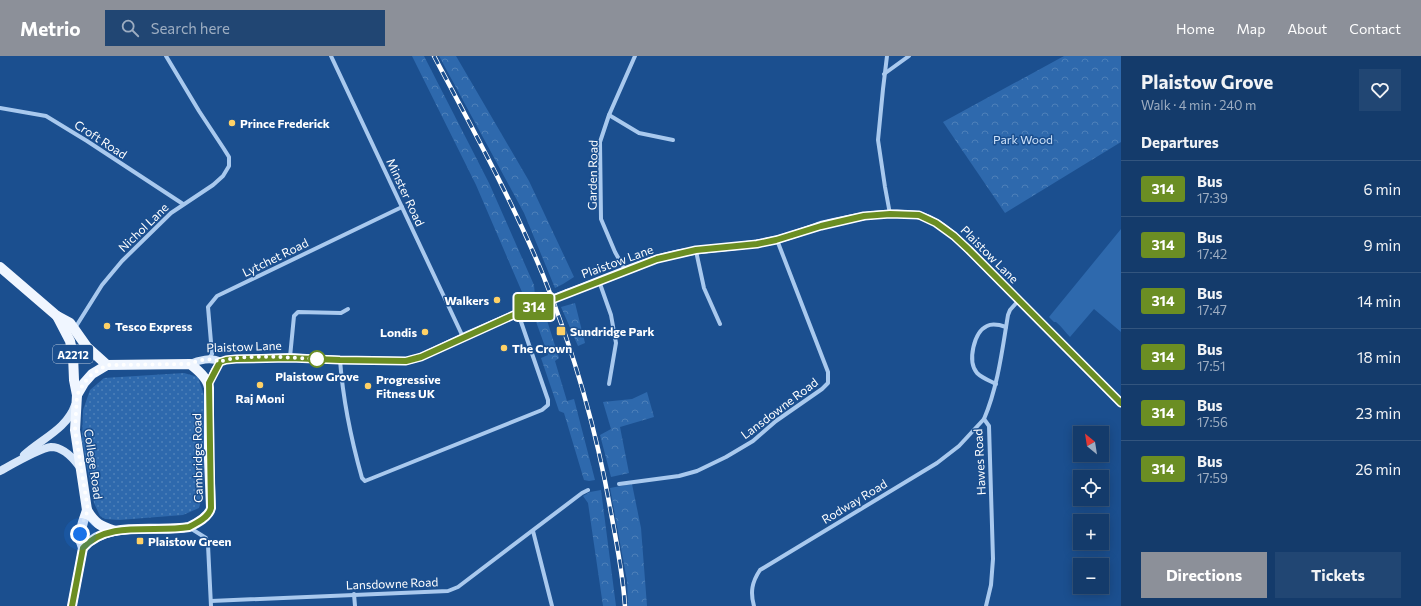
<!DOCTYPE html>
<html lang="en">
<head>
<meta charset="utf-8">
<style>
	body { margin:0; font-family:Commissioner,sans-serif; background:#214673; color:#f1f3f6; height:100vh; display:flex; flex-direction:column; font-size:15px; white-space:nowrap }
	* { box-sizing:border-box; margin:0 }
	p { font-size:13px; color:#9dadc1 }
	.icon { flex:none; width:22px; height:22px; fill:none; stroke:currentColor; stroke-width:2; stroke-linecap:round; stroke-linejoin:round }
	.map { position:relative; flex:1; overflow:hidden }
	.panel { display:flex; flex-direction:column; background:#143b6b; width:300px }
	.panel>* { flex:none }
	.badge { padding:0 8px; border-radius:3px; font-size:14px; line-height:26px }
	.needle { width:26px; rotate:330deg }
	.controls { position:absolute; left:1073px; top:370px; display:grid; gap:8px }
	.controls a { display:grid; place-items:center; width:36px; height:36px; border-radius:0px; background:#143b6b; box-shadow:0 2px 10px #0003,0 0 0 1px #33557e; font-size:20px }
	.you { position:absolute; width:20px; height:20px; margin:-10px; border:3px solid #fff; border-radius:50%; background:#1a73e8; box-shadow:0 0 0 6px #1a73e833 }
	.map>.badge { position:absolute; translate:-50% -50%; box-shadow:0 0 0 2px #fff }
	h2 { padding:0 20px; font-size:15px; line-height:36px }
	.round { display:grid; place-items:center; flex:none; width:42px; height:42px; border-radius:0px; background:#214673 }
	.overview { display:flex; align-items:center; justify-content:space-between; height:68px; padding:0 20px }
	h1 { font-size:19px; font-weight:700; line-height:30px }
	.cta { display:flex; gap:8px; margin-top:auto; padding:8px 20px }
	.cta a { flex:1; height:46px; border-radius:0px; background:#8c9099; color:#fff; font-size:16px; font-weight:700; line-height:46px; text-align:center }
	.cta a+a { background:#214673; color:#f1f3f6 }
	ul { padding:0; list-style:none }
	li { display:flex; align-items:center; gap:12px; height:56px; padding:0 20px; border-top:1px solid #33557e }
	li div { flex:1 }
	li b { display:block; font-size:15px }
	li em { font-style:normal }
	li .badge { min-width:44px; font-weight:700; text-align:center }
	header { display:flex; align-items:center; gap:24px; box-sizing:border-box; height:56px; padding:0 20px; background:#8c9099; color:#fff }
	header strong { font-size:19px }
	nav { display:flex; gap:22px; margin-inline-start:auto; font-size:14px }
	.search { width:280px; height:36px; background:#214673; display:flex; align-items:center; gap:10px; box-sizing:border-box; padding:0 14px; border-radius:0px; color:#9dadc1; font-size:15px }
	main { display:flex; flex:1; min-height:0 }
	.map>svg:first-child { display:block }
	.grass { fill:url(#grass-dots) }
	.forest { fill:url(#forest-crowns) }
	.park { fill:#2e69ad }
	.lines { fill:none; stroke-linecap:round; stroke-linejoin:round }
	.street { stroke:#a9c9ee; stroke-width:4 }
	.secondary { stroke:#d6e6fa; stroke-width:8 }
	.primary { stroke:#f0f6ff; stroke-width:10 }
	.rail-casing { stroke:#fff; stroke-width:4.5 }
	.rail { stroke:#1b4f8f; stroke-width:3; stroke-dasharray:9; stroke-linecap:butt }
	.secondary-bridge { stroke:#d6e6fa; stroke-width:8 }
	.line-casing { stroke:#fff; stroke-width:9 }
	.line { stroke:#6b8e23; stroke-width:6 }
	.walk { stroke:#fff; stroke-width:4; stroke-dasharray:0 7.2 }
	.poi-dot { fill:#ffd166; stroke:#1b4f8f; stroke-width:1.5 }
	.stop-dot { fill:#fff; stroke:#6b8e23; stroke-width:2 }
	.labels { text-anchor:middle; dominant-baseline:central; stroke-width:3; stroke-linejoin:round; paint-order:stroke }
	.shield { fill:#1b4f8f; stroke:#bbcadd; stroke-width:1 }
	.shield-label { font-size:11px; font-weight:bold; fill:#fff }
	.poi-label { font-size:12px; font-weight:bold; fill:#fff; stroke:#1b4f8f; text-anchor:start }
	.street-label { font-size:12px; fill:#fff; stroke:#1b4f8f }
	.park-label { font-size:12px; fill:#cfe3fa; stroke:#1b4f8f }
	.stop-label { font-size:12px; font-weight:bold; fill:#fff; stroke:#1b4f8f }
</style>
</head>
<body>
<header>
<strong>Metrio</strong>
<div class="search"><svg class="icon" aria-label="search" viewBox="0 0 24 24"><circle cx="10" cy="10" r="6"/><path d="M15 15l6 6"/></svg>Search here</div>
<nav><a>Home</a><a>Map</a><a>About</a><a>Contact</a></nav>
</header>
<main>
<div class="map">
<svg width="1121" height="550" viewBox="0 0 1121 550">
	<defs>
		<pattern id="grass-dots" width="8" height="8" patternUnits="userSpaceOnUse"><rect width="8" height="8" fill="#2e69ad"/><path d="M2 2h.1M6 6h.1" fill="none" stroke="#4d80b9" stroke-width="1.8" stroke-linecap="round"/></pattern>
		<pattern id="forest-crowns" width="20" height="18" patternUnits="userSpaceOnUse"><rect width="20" height="18" fill="#2e69ad"/><path d="M2 6a3 3 0 1 1 6 0M12 15a3 3 0 1 1 6 0" fill="none" stroke="#4d80b9"/></pattern>
	</defs>
	<rect width="100%" height="100%" fill="#1b4f8f"/>
	<path class="grass" d="M184,317L198,321L204,339V434L199,452L183,459L119,464L105,463L100,460L94,447L82,385L83,354L90,334L104,322Z"/>
	<g class="forest">
		<path d="M412,0H424L489,127L534,229L535,240L525,243L476,129Z"/>
		<path d="M439,0H456L529,125L574,221L563,228L555,232L524,157Z"/>
		<path d="M1064,0H1121V86L1005,157L943,66Z"/>
		<path d="M575,247L585,287L578,290L561,251Z"/>
		<path d="M545,258L559,302L555,305L567,345L574,343L595,424L589,425L584,424L564,357L559,355L541,302L548,299L534,260Z"/>
		<path d="M647,336L654,361L620,371L629,417L611,421L600,379L611,373L603,346L632,343Z"/>
		<path d="M632,428L641,472L647,550H628L627,525L610,432Z"/>
		<path d="M601,434L616,550H603L588,447L583,440L590,436Z"/>
	</g>
	<path class="park" d="M1121,173V276L1094,253L1070,281C1065,276 1062,271 1056,266H1054L1049,261Z"/>
	<g class="lines">
		<g class="street">
			<path d="M331,0L463,281"/>
			<path d="M887,0L883,33L878,84L885,131L890,158"/>
			<path d="M884,18L909,0"/>
			<path d="M0,52L46,60L87,85L183,148"/>
			<path d="M609,59L639,77L673,84"/>
			<path d="M696,195L704,232L720,268"/>
			<path d="M625,214L615,196L601,163L600,86L609,59L635,0"/>
			<path d="M599,225L611,259L616,287L609,328"/>
			<path d="M75,272L102,229L122,205L171,157L213,129L223,120L229,110V101L224,93L199,55L166,0"/>
			<path d="M290,301L294,260L298,256L341,257L348,253"/>
			<path d="M208,304L212,298L208,251L217,240L402,151"/>
			<path d="M340,304C343,344 351,383 362,422L365,425L542,354L548,349V344L518,257"/>
			<path d="M996,328C990,325 982,322 977,317C967,305 974,276 987,270C993,267 1000,269 1006,271"/>
			<path d="M619,428L679,420L697,415L726,401L753,385L776,365L822,333L828,327V316L777,184"/>
			<path d="M190,472L206,482L208,489L211,550"/>
			<path d="M533,475L552,550"/>
			<path d="M354,538L355,550"/>
			<path d="M211,545L448,535L458,531L582,437L588,434"/>
			<path d="M754,550C750,536 752,526 760,514L937,407L959,390L984,363"/>
			<path d="M986,550L991,529L993,503L989,370L984,363C998,330 1002,295 1008,259L1010,254L1018,245"/>
		</g>
		<g class="secondary">
			<path d="M567,237C603,224 639,206 676,198C708,191 742,192 775,184C791,180 806,174 821,169C850,162 888,154 917,159C938,163 955,181 969,194L1121,347"/>
			<path d="M190,308C198,304 212,301 220,306L226,304L235,303L290,301L340,304L406,305L421,301L463,281L527,253"/>
			<path d="M209,327L215,314L220,306"/>
			<path d="M24,399C41,383 67,373 75,349"/>
			<path d="M0,415C11,409 40,392 51,391C63,391 73,402 79,410"/>
		</g>
		<g class="primary">
			<path d="M0,211L57,260L70,285L73,299L74,324L77,339L75,374L87,454C95,468 101,470 115,475"/>
			<path d="M57,260L70,267L87,291L107,309"/>
			<path d="M77,339L84,327L92,318L107,309L190,308C198,314 208,323 209,332V403L211,452C209,461 197,467 189,471C155,477 108,463 83,492"/>
			<path d="M72,550L83,492L80,483V478L83,466L87,454"/>
		</g>
		<g class="rail-casing">
			<path id="rail" d="M434,0C472,72 512,144 543,219C574,296 597,376 611,457C617,488 623,519 625,550"/>
		</g>
		<use href="#rail" class="rail"/>
		<path class="secondary-bridge" d="M527,253L567,237"/>
	</g>
	<g class="lines">
		<g class="line-casing">
			<path id="line" d="M72,550L83,492C107,464 156,477 189,471C197,467 209,461 211,452L209,327L220,306L226,304L236,303L290,302L340,304L406,305L421,301L518,257L657,203L696,194L757,188L776,184L821,170L864,160L890,158L919,159L936,167L954,180L969,194L1121,347"/>
		</g>
		<use href="#line" class="line"/>
		<path class="walk" d="M80,478L83,466L88,454L75,374L77,339L84,327L92,318L107,309L190,308C198,304 212,301 220,306C240,297 294,302 317,303"/>
	</g>
	<g class="poi-dot">
		<circle cx="232" cy="67" r="4"/>
		<circle cx="497" cy="244" r="4"/>
		<circle cx="107" cy="270" r="4"/>
		<rect x="556" y="270" width="10" height="10" rx="2"/>
		<circle cx="425" cy="276" r="4"/>
		<circle cx="504" cy="292" r="4"/>
		<circle cx="260" cy="329" r="4"/>
		<circle cx="368" cy="330" r="4"/>
		<rect x="136" y="481" width="8" height="8" rx="2"/>
	</g>
	<circle class="stop-dot" cx="317" cy="303" r="8"/>
	<g class="labels">
		<rect class="shield" x="53" y="289" width="40" height="18" rx="3"/>
		<g class="shield-label">
			<text x="73" y="298">A2212</text>
		</g>
		<g class="poi-label">
			<text x="240" y="67">Prince Frederick</text>
			<text x="489" y="244" text-anchor="end">Walkers</text>
			<text x="115" y="270">Tesco Express</text>
			<text x="570" y="275">Sundridge Park</text>
			<text x="417" y="276" text-anchor="end">Londis</text>
			<text x="512" y="292">The Crown</text>
			<text x="376" y="323">Progressive<tspan x="376" dy="14">Fitness UK</tspan></text>
			<text x="260" y="342" text-anchor="middle">Raj Moni</text>
			<text x="148" y="485">Plaistow Green</text>
		</g>
		<g class="street-label">
			<text transform="translate(101 83) rotate(33)">Croft Road</text>
			<text transform="translate(592 119) rotate(-89)">Garden Road</text>
			<text transform="translate(406 136) rotate(65)">Minster Road</text>
			<text transform="translate(143 171) rotate(-44)">Nichol Lane</text>
			<text transform="translate(990 198) rotate(45)">Plaistow Lane</text>
			<text transform="translate(275 201) rotate(-26)">Lytchet Road</text>
			<text transform="translate(617 205) rotate(-20)">Plaistow Lane</text>
			<text transform="translate(244 290) rotate(-2)">Plaistow Lane</text>
			<text transform="translate(779 352) rotate(-37)">Lansdowne Road</text>
			<text transform="translate(197 402) rotate(-91)">Cambridge Road</text>
			<text transform="translate(979 406) rotate(-93)">Hawes Road</text>
			<text transform="translate(94 408) rotate(82)">College Road</text>
			<text transform="translate(854 445) rotate(-31)">Rodway Road</text>
			<text transform="translate(392 527) rotate(-2)">Lansdowne Road</text>
		</g>
		<g class="park-label">
			<text x="1023" y="83">Park Wood</text>
		</g>
		<g class="stop-label">
			<text x="317" y="320">Plaistow Grove</text>
		</g>
	</g>
</svg>
<div class="controls">
<a><svg class="needle" viewBox="-14 -14 28 28"><path d="M0-13l5 13h-10z" fill="#e53935"/><path d="M0 13l5-13h-10z" fill="#9dadc1"/></svg></a>
<a><svg class="icon" aria-label="locate" viewBox="0 0 24 24"><circle cx="12" cy="12" r="6"/><path d="M12 2v4M12 18v4M2 12h4M18 12h4"/></svg></a>
<a>+</a>
<a>−</a>
</div>
<div class="you" style="left:80px;top:478px"></div>
<b class="badge" style="left:534px;top:251px;background:#6b8e23;color:#fff">314</b>
</div>
<section class="panel">
<div class="overview"><div><h1>Plaistow Grove</h1><p>Walk · 4 min · 240 m</p></div><a class="round"><svg class="icon" aria-label="heart" viewBox="0 0 24 24"><path d="M12 20l-8-8c-3-5 5-10 8-4 3-6 11-1 8 4z"/></svg></a></div>
<h2>Departures</h2>
<ul>
<li><span class="badge" style="background:#6b8e23;color:#fff">314</span><div><b>Bus</b><p>17:39</p></div><em>6 min</em></li>
<li><span class="badge" style="background:#6b8e23;color:#fff">314</span><div><b>Bus</b><p>17:42</p></div><em>9 min</em></li>
<li><span class="badge" style="background:#6b8e23;color:#fff">314</span><div><b>Bus</b><p>17:47</p></div><em>14 min</em></li>
<li><span class="badge" style="background:#6b8e23;color:#fff">314</span><div><b>Bus</b><p>17:51</p></div><em>18 min</em></li>
<li><span class="badge" style="background:#6b8e23;color:#fff">314</span><div><b>Bus</b><p>17:56</p></div><em>23 min</em></li>
<li><span class="badge" style="background:#6b8e23;color:#fff">314</span><div><b>Bus</b><p>17:59</p></div><em>26 min</em></li>
</ul>
<div class="cta"><a>Directions</a><a>Tickets</a></div>
</section>
</main>
</body>
</html>
